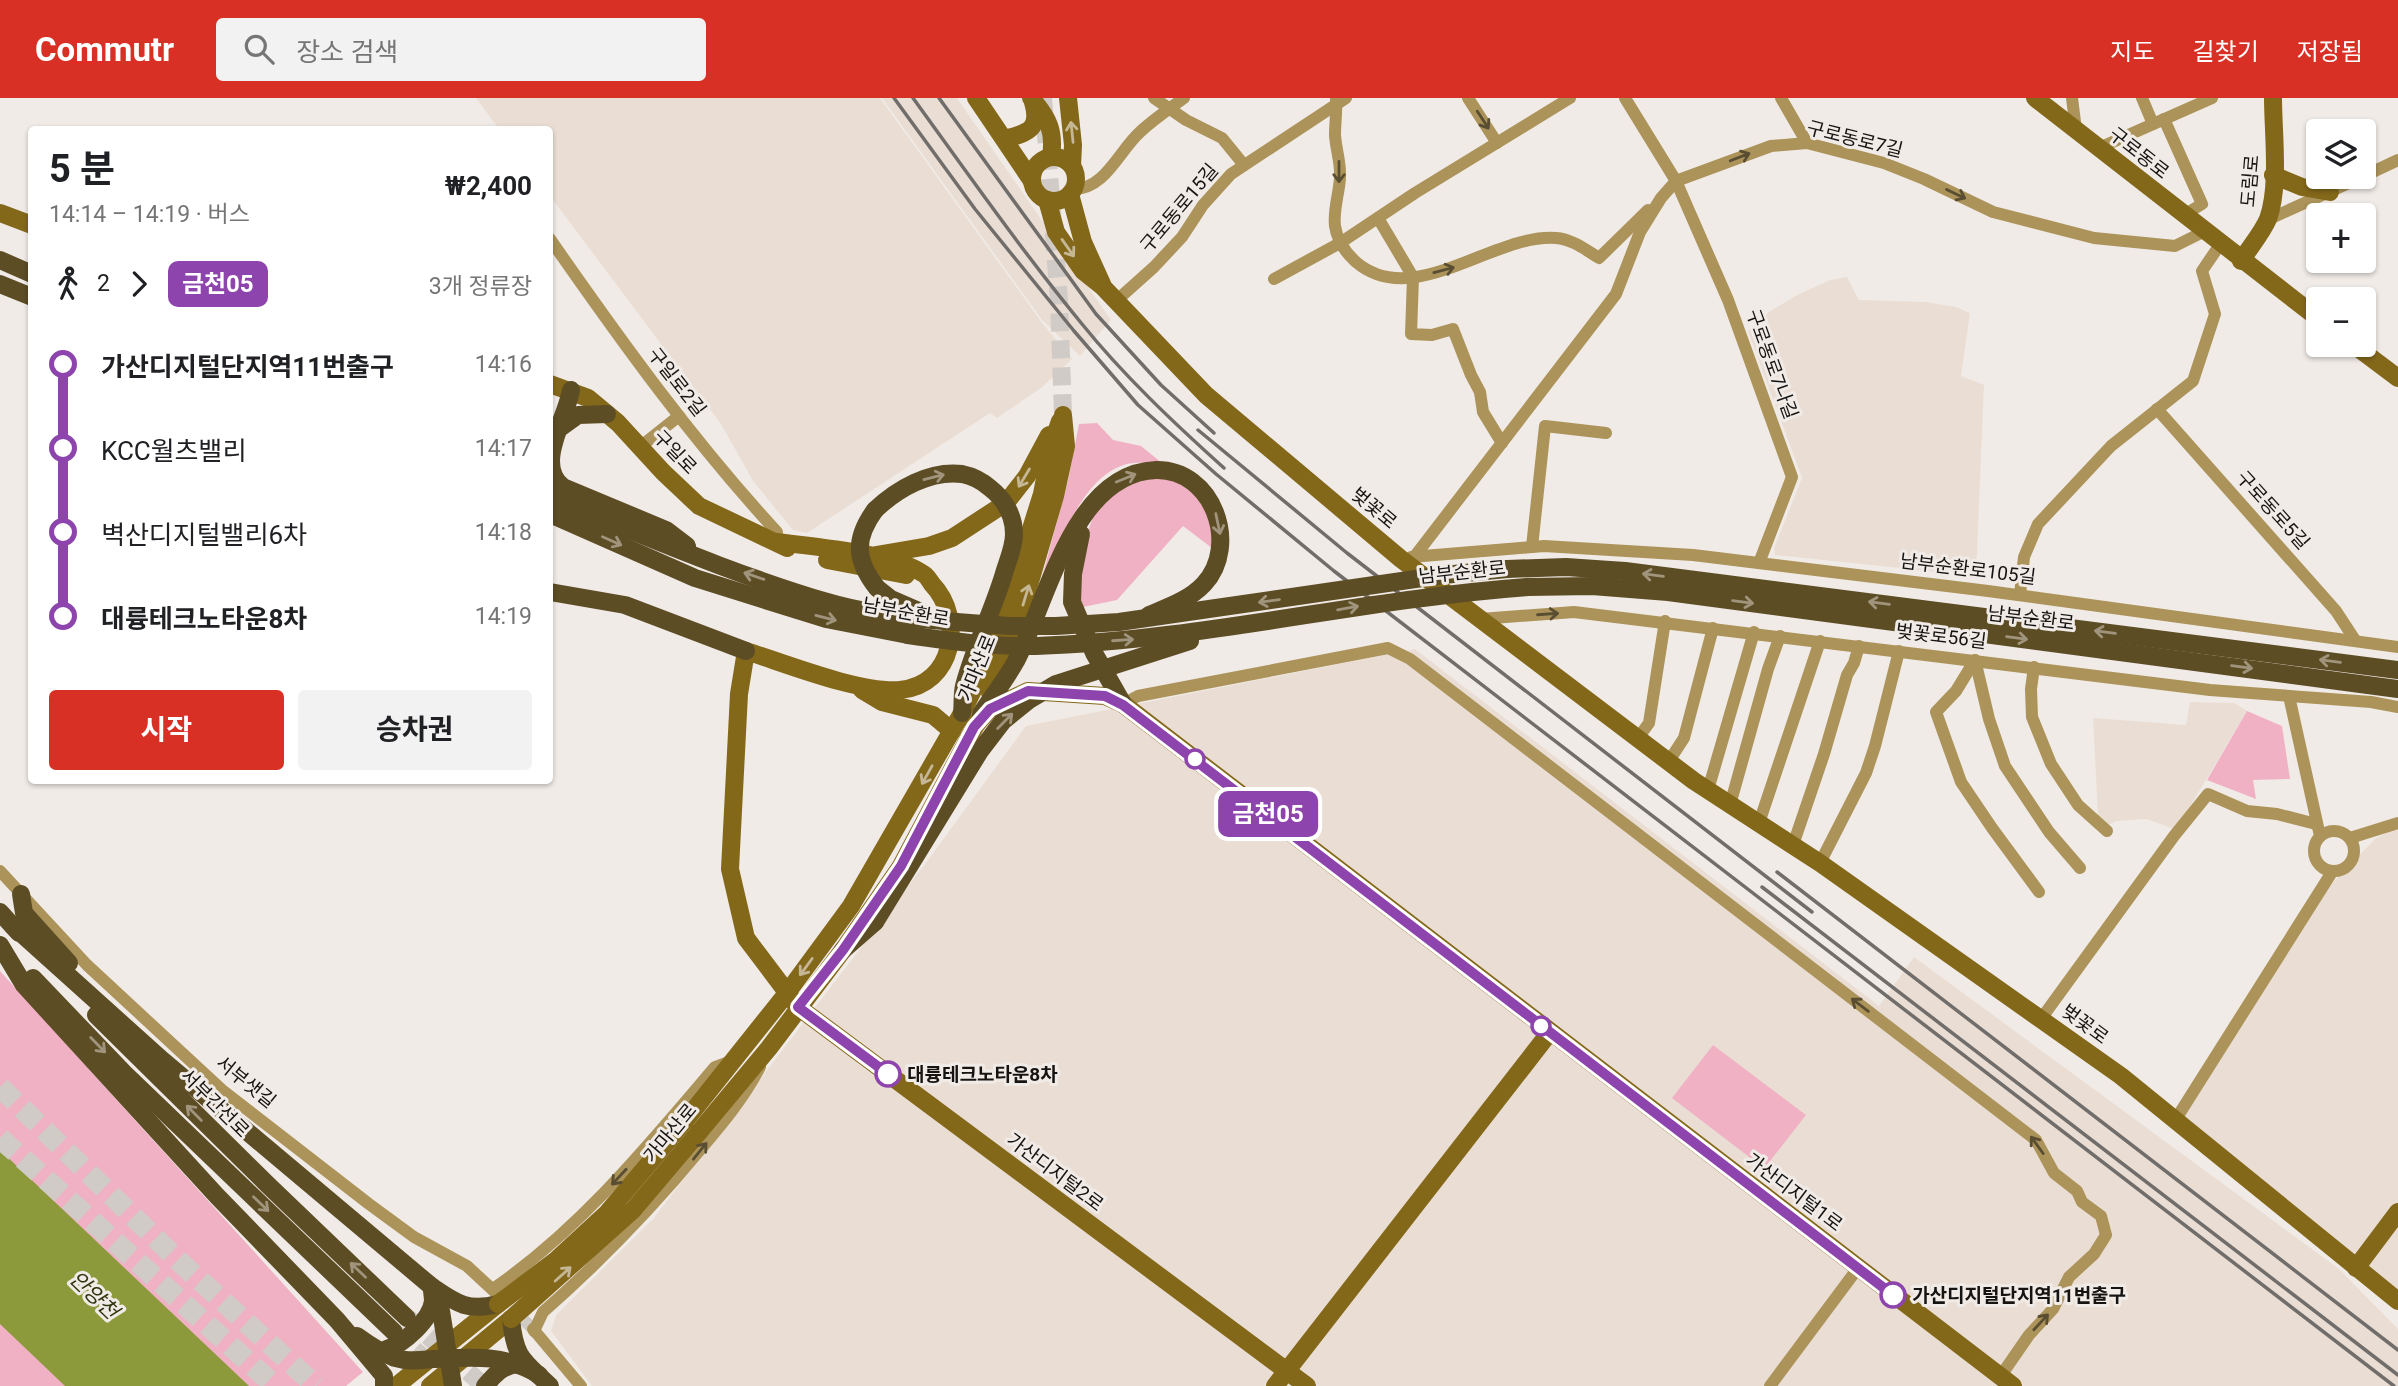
<!DOCTYPE html>
<html lang="ko">
<head>
<meta charset="utf-8">
<style>
	body { margin:0; font-family:Roboto,"Noto Sans KR",sans-serif; background:#f2f2f2; color:#202124; height:100vh; display:flex; flex-direction:column; font-size:26px; white-space:nowrap }
	* { box-sizing:border-box; margin:0 }
	p { font-size:23px; color:#757577 }
	.icon { flex:none; width:38px; height:38px; fill:none; stroke:currentColor; stroke-width:2; stroke-linecap:round; stroke-linejoin:round }
	.map { position:relative; flex:1; overflow:hidden }
	.details { position:absolute; left:28px; top:28px; width:525px; height:658px; display:flex; flex-direction:column; background:#fff; border-radius:7px; box-shadow:0 2px 5px #0004 }
	.details>* { flex:none }
	.badge { padding:0 14px; border-radius:10px; font-size:24px; line-height:46px }
	.buttons { position:absolute; left:2306px; top:21px; display:grid; gap:14px }
	.buttons a { display:grid; place-items:center; width:70px; height:70px; border-radius:7px; background:#fff; box-shadow:0 2px 5px #0004; font-size:35px }
	.map>.badge { position:absolute; translate:-50% -50%; box-shadow:0 0 0 4px #fff }
	.legs { display:flex; align-items:center; gap:10px; height:77px; padding:0 21px; font-size:23px }
	.legs p { margin-inline-start:auto }
	.headline { display:flex; align-items:center; justify-content:space-between; height:119px; padding:0 21px }
	h1 { font-size:38px; font-weight:700; line-height:52px }
	.action { display:flex; gap:14px; margin-top:auto; padding:14px 21px }
	.action a { flex:1; height:80px; border-radius:7px; background:#d93025; color:#fff; font-size:28px; font-weight:700; line-height:80px; text-align:center }
	.action a+a { background:#f2f2f2; color:#202124 }
	ul { padding:0 21px; list-style:none }
	li { display:flex; align-items:center; gap:24px; height:84px; font-size:26px }
	li i { display:grid; place-items:center; width:10px; height:100%; margin:0 9px; background:currentColor }
	li i::after { content:''; width:18px; height:18px; margin:-9px; border:5px solid; border-radius:50%; background:#fff }
	li p { margin-inline-start:auto }
	li:first-child i { background:linear-gradient(#0000 50%,currentColor 0) }
	li:last-child i { background:linear-gradient(currentColor 50%,#0000 0) }
	header { display:flex; align-items:center; gap:42px; box-sizing:border-box; height:98px; padding:0 35px; background:#d93025; color:#fff }
	header strong { font-size:33px }
	nav { display:flex; gap:38px; margin-inline-start:auto; font-size:24px }
	.search { width:490px; height:63px; background:#f2f2f2; display:flex; align-items:center; gap:18px; box-sizing:border-box; padding:0 24px; border-radius:7px; color:#757577; font-size:26px }
	.map>svg:first-child { display:block }
	.built { fill:#eaded4 }
	.green { fill:#f0b1c4 }
	.water { fill:#8c9a3b }
	.lines { fill:none; stroke-linecap:round; stroke-linejoin:round }
	.street-tunnel { stroke:#d0cbc7; stroke-width:12; stroke-dasharray:12 6; stroke-linecap:butt }
	.secondary-tunnel { stroke:#d0cbc7; stroke-width:18; stroke-dasharray:18 9; stroke-linecap:butt }
	.primary-tunnel { stroke:#d0cbc7; stroke-width:18; stroke-dasharray:18 9; stroke-linecap:butt }
	.highway-tunnel { stroke:#d0cbc7; stroke-width:21; stroke-dasharray:21 10; stroke-linecap:butt }
	.street { stroke:#ab9359; stroke-width:12 }
	.secondary { stroke:#84681a; stroke-width:18 }
	.primary { stroke:#5d4d25; stroke-width:18 }
	.rail { stroke:#706d6a; stroke-width:3.5 }
	.secondary-bridge { stroke:#84681a; stroke-width:18 }
	.primary-bridge { stroke:#5d4d25; stroke-width:18 }
	.oneway { stroke:#594d32 }
	.oneway2 { stroke:#c5b795 }
	.oneway3 { stroke:#a0947c }
	.line-1-casing { stroke:#fff; stroke-width:16 }
	.line-1 { stroke:#8e44ad; stroke-width:10 }
	.stop-1-dot { fill:#fff; stroke:#8e44ad; stroke-width:3.5 }
	.labels { text-anchor:middle; dominant-baseline:central; stroke-width:6; stroke-linejoin:round; paint-order:stroke }
	.street-label { font-size:19px; fill:#161413; stroke:#f1ebe7 }
	.stop-label { font-size:19px; font-weight:bold; fill:#161413; stroke:#f1ebe7; text-anchor:start }
	.water-label { font-size:21px; font-style:italic; fill:#2f350d; stroke:#f1ebe7 }
</style>
</head>
<body>
<header>
<strong>Commutr</strong>
<div class="search"><svg class="icon" aria-label="search" viewBox="0 0 24 24"><circle cx="10" cy="10" r="6"/><path d="M15 15l6 6"/></svg>장소 검색</div>
<nav><a>지도</a><a>길찾기</a><a>저장됨</a></nav>
</header>
<div class="map">
<svg width="2398" height="1288" viewBox="0 0 2398 1288">
	<rect width="100%" height="100%" fill="#f1ebe7"/>
	<g class="built">
		<path d="M476,0H880L1043,226L1072,261L1041,290L997,320L990,315L807,435L793,432L753,383L721,326L550,98V32L499,31Z"/>
		<path d="M882,0H957L1111,222L1080,258L1042,222Z"/>
		<path d="M1847,179L1859,202L1925,204L1956,209L1970,215L1961,278L1984,287L1976,478L1775,457L1774,450L1802,380L1748,233L1769,214L1797,197L1830,182Z"/>
		<path d="M1415,551L1879,908L1914,859L2339,1171L2398,1231V1288H592L551,1233L556,1217L653,1121L928,762L1026,628Z"/>
		<path d="M2190,604L2234,605L2247,613L2176,732L2147,721L2116,723L2106,728L2098,718L2093,620L2186,627Z"/>
		<path d="M2398,728V1198L2176,1021L2313,805L2375,741Z"/>
	</g>
	<g class="green">
		<path d="M1097,325L1113,342L1141,348L1162,365C1151,366 1135,363 1124,367C1080,380 1056,455 1038,494L1068,383L1079,326Z"/>
		<path d="M1156,379L1177,384L1194,394L1212,425V450L1183,428L1117,502L1078,510V470L1086,438L1097,409L1121,389Z"/>
		<path d="M2247,613L2282,628L2290,681L2253,682L2256,701L2207,682Z"/>
		<path d="M0,873L363,1274L346,1288H0Z"/>
		<path d="M1713,947L1806,1017L1767,1067L1757,1065L1672,1000Z"/>
	</g>
	<path class="water" d="M0,1052L249,1288H65L0,1226Z"/>
	<g class="lines">
		<path class="street-tunnel" d="M498,1197L533,1231"/>
		<path class="secondary-tunnel" d="M1043,0L1059,202L1063,317"/>
		<g class="primary-tunnel">
			<path d="M408,1220L484,1288"/>
			<path d="M394,1234L434,1269"/>
		</g>
		<g class="highway-tunnel">
			<path d="M0,989L182,1166L316,1288"/>
			<path d="M0,1040L275,1288"/>
		</g>
		<g class="street">
			<path d="M1154,0L1186,22L1222,40L1244,67"/>
			<path d="M1336,0C1337,13 1335,25 1335,37C1336,52 1341,65 1340,80C1339,96 1333,112 1335,128C1337,142 1346,155 1356,164C1413,213 1494,135 1556,140C1572,141 1586,152 1599,160L1648,112"/>
			<path d="M1468,0L1497,45"/>
			<path d="M1625,0L1676,83L1728,202L1792,379L1759,465"/>
			<path d="M1781,0L1807,45"/>
			<path d="M2072,0L2076,32"/>
			<path d="M2142,0L2153,26"/>
			<path d="M2164,21L2202,106L2184,117"/>
			<path d="M2099,50L2212,0"/>
			<path d="M2364,78L2398,62"/>
			<path d="M1074,91C1105,91 1119,53 1140,34C1154,21 1169,11 1184,0"/>
			<path d="M1378,120L1413,179L1411,236L1432,237L1453,231L1471,277L1480,294L1483,314L1502,345"/>
			<path d="M2267,122L2362,79"/>
			<path d="M550,141C621,243 693,343 777,434V444"/>
			<path d="M1274,181L1340,145L1415,95L1570,0"/>
			<path d="M1116,203L1154,169L1182,139L1203,107L1231,76L1346,0"/>
			<path d="M2157,311L2336,513L2355,542"/>
			<path d="M640,349L679,318"/>
			<path d="M1532,449L1545,328L1606,335"/>
			<path d="M1415,458L1616,196L1640,134L1661,100L1676,83L1771,48L1807,45L1884,65L1924,81L1993,114L2094,140L2175,148L2205,133"/>
			<path d="M1411,459L1544,448L1693,457L1988,493L2398,549"/>
			<path d="M2020,497L2024,459L2038,426L2111,348L2193,283L2215,216L2202,173L2221,145"/>
			<path d="M1480,521L1574,514L2210,592L2371,604L2398,609"/>
			<path d="M1975,562L1956,593L1936,614L1961,684L1992,730L2039,794"/>
			<path d="M1975,562L1989,621L2005,668L2049,734L2080,770"/>
			<path d="M2034,569L2031,591L2032,619L2051,666L2078,707L2107,733"/>
			<path d="M2289,598L2320,738"/>
			<path d="M1123,606L1138,598L1388,550L1410,561L2036,1042L2054,1075L2077,1093L2082,1104L2101,1118L2106,1137L2094,1156L2069,1179L2053,1211L2029,1237L2000,1279"/>
			<path d="M1638,640L1649,625L1665,523"/>
			<path d="M1669,663L1684,640L1713,530"/>
			<path d="M1708,692L1754,534"/>
			<path d="M1730,707L1768,571L1780,538"/>
			<path d="M1759,725L1820,543"/>
			<circle cx="2334" cy="753" r="20"/>
			<path d="M2350,740L2398,725"/>
			<path d="M1793,747L1824,656L1847,577L1854,565L1859,548"/>
			<path d="M1820,765L1866,675L1875,648L1899,553"/>
			<path d="M0,773L87,867L222,992L369,1106L414,1139L467,1168L494,1193"/>
			<path d="M2041,921L2174,738L2208,696L2247,713L2277,716L2316,726"/>
			<path d="M2176,1021L2332,774"/>
			<path d="M493,1191C580,1131 647,1049 715,969L731,963"/>
			<path d="M533,1231L581,1288"/>
			<path d="M534,1233L543,1214C600,1164 652,1110 700,1052C722,1026 744,1000 760,969"/>
			<path d="M1770,1288L1858,1170"/>
		</g>
		<g class="secondary">
			<path d="M976,0L1032,83"/>
			<path d="M1031,0C1048,19 1055,33 1051,59"/>
			<path d="M1068,0L1073,47L1072,68"/>
			<path d="M2035,0L2319,221"/>
			<path d="M1008,40C1031,34 1040,29 1033,4"/>
			<circle cx="1054" cy="81" r="22"/>
			<path d="M2273,77L2302,89L2330,94"/>
			<path d="M1070,96L1083,144L1102,186"/>
			<path d="M1047,102L1056,134L1083,173L1103,189L1206,297L1401,461L1694,683L1820,765L2121,978L2398,1203"/>
			<path d="M0,115L32,127"/>
			<path d="M2241,163C2250,149 2262,135 2268,121C2280,88 2273,35 2273,0"/>
			<path d="M2354,247L2398,280"/>
			<path d="M550,286L588,300L618,325L663,374L699,408L787,450"/>
			<path d="M1009,401L1027,378L1049,337"/>
			<path d="M777,444C815,449 891,455 922,475C927,477 929,482 932,486C965,521 954,587 900,592C859,595 787,566 746,553L739,596L730,771L746,840L798,909L1307,1288"/>
			<path d="M876,457L929,448L952,440L998,410"/>
			<path d="M827,462L906,477"/>
			<path d="M862,592L882,604L933,617L952,633"/>
			<path d="M990,595L1025,501L1055,398L1066,348L1063,317"/>
			<path d="M974,629L990,611L1028,593L1105,598L1123,606L2013,1288"/>
			<path d="M685,1023L787,895L851,808L962,615L985,567L1013,488L1042,396L1051,349L1060,323"/>
			<path d="M699,1034L769,950L843,852L901,768L979,621"/>
			<path d="M2356,1170L2398,1114"/>
			<path d="M396,1288L498,1206"/>
			<path d="M430,1288L511,1221"/>
			<path d="M1275,1288L1550,934"/>
		</g>
		<g class="primary">
			<path d="M0,162L32,176"/>
			<path d="M0,186L32,199"/>
			<path d="M571,292C566,322 534,367 563,389L666,432L687,448"/>
			<path d="M560,330L578,317L607,316"/>
			<path d="M550,400C641,436 732,476 827,504C864,515 905,520 944,523"/>
			<path d="M875,412C897,391 930,372 962,376C972,378 982,383 990,390C1004,401 1014,417 1014,436C1014,448 1009,460 1005,472C994,511 974,549 964,588C962,596 963,606 962,615"/>
			<path d="M550,416L695,480L826,521L908,537"/>
			<path d="M1081,436L1073,476L1072,504L1094,555L1123,606"/>
			<path d="M1507,471L1566,469L1625,473L2398,572"/>
			<path d="M1528,489L1592,488L1668,494L2398,591"/>
			<path d="M877,490L891,501L921,514"/>
			<path d="M550,494L625,507L746,553"/>
			<path d="M981,616C992,599 1006,581 1016,563C1048,502 1073,375 1156,372C1213,371 1240,447 1204,486C1189,502 1168,509 1149,517"/>
			<path d="M21,796L24,815L69,865"/>
			<path d="M0,814L19,835"/>
			<path d="M12,827L162,962L431,1188C456,1205 467,1214 498,1206"/>
			<path d="M0,847L24,887L217,1098L337,1222L384,1278V1288"/>
			<path d="M843,852L875,824"/>
			<path d="M33,880L124,975L394,1234"/>
			<path d="M96,917L268,1087L407,1220"/>
			<path d="M431,1188L441,1213L453,1288"/>
			<path d="M511,1221C515,1261 523,1262 550,1288"/>
			<path d="M357,1238C368,1246 382,1255 395,1260C408,1264 420,1262 433,1261C473,1259 505,1256 539,1277"/>
			<path d="M387,1251C404,1246 431,1221 433,1203C433,1199 432,1195 432,1191"/>
			<path d="M485,1288C495,1276 503,1267 519,1266"/>
		</g>
		<g class="rail">
			<path d="M894,0L975,111L1074,233L1138,307L1216,376L1334,473L2394,1288"/>
			<path d="M913,0C968,76 1022,153 1082,226C1124,278 1174,325 1224,370"/>
			<path d="M939,0L1096,216L1161,287L1214,335"/>
			<path d="M1198,332L1347,455L1812,814"/>
			<path d="M1777,774L2398,1252"/>
			<path d="M1762,789L2398,1277"/>
		</g>
		<g class="secondary-bridge">
			<path d="M498,1206L555,1163L607,1115L685,1023"/>
			<path d="M511,1221L633,1112L699,1034"/>
		</g>
		<g class="primary-bridge">
			<path d="M875,412C854,441 855,462 877,490"/>
			<path d="M944,523L1009,528H1056L1119,524L1443,477L1507,471"/>
			<path d="M908,537C950,543 993,549 1036,548C1202,542 1363,501 1528,489"/>
			<path d="M875,824L980,653L1003,623L1029,602L1056,586L1190,543"/>
		</g>
	</g>
	<defs><path id="oneway-shaft" d="M-6 0H5M1.5-3L5.5 0L1.5 3" fill="none" stroke-width="1.6" stroke-linecap="round" stroke-linejoin="round" transform="scale(1.75)"/></defs>
	<g class="oneway">
		<use href="#oneway-shaft" transform="translate(1483 22) rotate(57)"/>
		<use href="#oneway-shaft" transform="translate(1740 59) rotate(-21)"/>
		<use href="#oneway-shaft" transform="translate(1339 74) rotate(90)"/>
		<use href="#oneway-shaft" transform="translate(1956 96) rotate(26)"/>
		<use href="#oneway-shaft" transform="translate(1444 172) rotate(-15)"/>
		<use href="#oneway-shaft" transform="translate(1548 516) rotate(-4)"/>
		<use href="#oneway-shaft" transform="translate(1860 907) rotate(-143)"/>
		<use href="#oneway-shaft" transform="translate(2037 1047) rotate(-126)"/>
		<use href="#oneway-shaft" transform="translate(700 1053) rotate(-51)"/>
		<use href="#oneway-shaft" transform="translate(619 1079) rotate(133)"/>
		<use href="#oneway-shaft" transform="translate(2041 1224) rotate(-47)"/>
	</g>
	<g class="oneway2">
		<use href="#oneway-shaft" transform="translate(1072 34) rotate(-96)"/>
		<use href="#oneway-shaft" transform="translate(1068 150) rotate(55)"/>
		<use href="#oneway-shaft" transform="translate(1024 380) rotate(121)"/>
		<use href="#oneway-shaft" transform="translate(1026 497) rotate(-73)"/>
		<use href="#oneway-shaft" transform="translate(927 677) rotate(119)"/>
		<use href="#oneway-shaft" transform="translate(806 869) rotate(126)"/>
		<use href="#oneway-shaft" transform="translate(563 1176) rotate(-42)"/>
	</g>
	<g class="oneway3">
		<use href="#oneway-shaft" transform="translate(934 379) rotate(-14)"/>
		<use href="#oneway-shaft" transform="translate(1126 380) rotate(-22)"/>
		<use href="#oneway-shaft" transform="translate(1218 426) rotate(78)"/>
		<use href="#oneway-shaft" transform="translate(612 443) rotate(24)"/>
		<use href="#oneway-shaft" transform="translate(1653 477) rotate(-173)"/>
		<use href="#oneway-shaft" transform="translate(754 478) rotate(-161)"/>
		<use href="#oneway-shaft" transform="translate(1269 503) rotate(172)"/>
		<use href="#oneway-shaft" transform="translate(1743 504) rotate(7)"/>
		<use href="#oneway-shaft" transform="translate(1879 505) rotate(-173)"/>
		<use href="#oneway-shaft" transform="translate(1348 510) rotate(-10)"/>
		<use href="#oneway-shaft" transform="translate(826 520) rotate(14)"/>
		<use href="#oneway-shaft" transform="translate(2105 534) rotate(-173)"/>
		<use href="#oneway-shaft" transform="translate(2017 540) rotate(7)"/>
		<use href="#oneway-shaft" transform="translate(1123 542) rotate(-4)"/>
		<use href="#oneway-shaft" transform="translate(2330 563) rotate(-173)"/>
		<use href="#oneway-shaft" transform="translate(2242 569) rotate(7)"/>
		<use href="#oneway-shaft" transform="translate(1005 623) rotate(-45)"/>
		<use href="#oneway-shaft" transform="translate(98 947) rotate(46)"/>
		<use href="#oneway-shaft" transform="translate(194 1015) rotate(-135)"/>
		<use href="#oneway-shaft" transform="translate(261 1106) rotate(44)"/>
		<use href="#oneway-shaft" transform="translate(358 1172) rotate(-136)"/>
	</g>
	<g class="lines">
		<g class="line-1-casing">
			<path id="line-1" d="M888,976L798,909L843,852L901,768L974,629L990,611L1028,593L1105,598L1123,607L1893,1197"/>
		</g>
		<use href="#line-1" class="line-1"/>
	</g>
	<g class="stop-1-dot">
		<circle cx="1195" cy="661" r="9"/>
		<circle cx="1541" cy="928" r="9"/>
		<circle cx="888" cy="976" r="12"/>
		<circle cx="1893" cy="1197" r="12"/>
	</g>
	<g class="labels">
		<g class="street-label">
			<text transform="translate(1855 41) rotate(14)">구로동로7길</text>
			<text transform="translate(2139 55) rotate(38)">구로동로</text>
			<text transform="translate(2250 83) rotate(-85)">도림로</text>
			<text transform="translate(1179 110) rotate(-50)">구로동로15길</text>
			<text transform="translate(1772 266) rotate(70)">구로동로7나길</text>
			<text transform="translate(677 284) rotate(52)">구일로2길</text>
			<text transform="translate(675 354) rotate(46)">구일로</text>
			<text transform="translate(1374 410) rotate(40)">벚꽃로</text>
			<text transform="translate(2273 412) rotate(48)">구로동로5길</text>
			<text transform="translate(1968 471) rotate(7)">남부순환로105길</text>
			<text transform="translate(1462 474) rotate(-6)">남부순환로</text>
			<text transform="translate(906 514) rotate(10)">남부순환로</text>
			<text transform="translate(2031 520) rotate(7)">남부순환로</text>
			<text transform="translate(1941 538) rotate(7)">벚꽃로56길</text>
			<text transform="translate(977 570) rotate(-68)">가마산로</text>
			<text transform="translate(2085 926) rotate(36)">벚꽃로</text>
			<text transform="translate(246 984) rotate(39)">서부샛길</text>
			<text transform="translate(215 1005) rotate(45)">서부간선로</text>
			<text transform="translate(670 1035) rotate(-50)">가마산로</text>
			<text transform="translate(1055 1074) rotate(37)">가산디지털2로</text>
			<text transform="translate(1794 1094) rotate(37)">가산디지털1로</text>
		</g>
		<g class="stop-label">
			<text x="907" y="976">대륭테크노타운8차</text>
			<text x="1912" y="1197">가산디지털단지역11번출구</text>
		</g>
		<g class="water-label">
			<text transform="translate(94 1197) rotate(44)">안양천</text>
		</g>
	</g>
</svg>
<div class="buttons">
<a><svg class="icon" aria-label="layers" viewBox="0 0 24 24"><path d="M12 4l9 5-9 5-9-5zM3 14l9 5 9-5"/></svg></a>
<a>+</a>
<a>−</a>
</div>
<b class="badge" style="left:1268px;top:716px;background:#8e44ad;color:#fff">금천05</b>
<section class="details">
<div class="headline"><div><h1>5 분</h1><p>14:14 – 14:19 · 버스</p></div><b>₩2,400</b></div>
<div class="legs"><svg class="icon" aria-label="walk" viewBox="0 0 24 24"><circle cx="13" cy="4" r="2"/><path d="M13 8l-2 6 4 7M11 14l-3 7M7 12l3-4h3l4 4"/></svg>2<svg class="icon" aria-label="forward" viewBox="0 0 24 24"><path d="M9 5l7 7-7 7"/></svg><b class="badge" style="background:#8e44ad;color:#fff">금천05</b><p>3개 정류장</p></div>
<ul>
<li><i style="color:#8e44ad"></i><b>가산디지털단지역11번출구</b><p>14:16</p></li>
<li><i style="color:#8e44ad"></i><span>KCC월츠밸리</span><p>14:17</p></li>
<li><i style="color:#8e44ad"></i><span>벽산디지털밸리6차</span><p>14:18</p></li>
<li><i style="color:#8e44ad"></i><b>대륭테크노타운8차</b><p>14:19</p></li>
</ul>
<div class="action"><a>시작</a><a>승차권</a></div>
</section>
</div>
</body>
</html>
